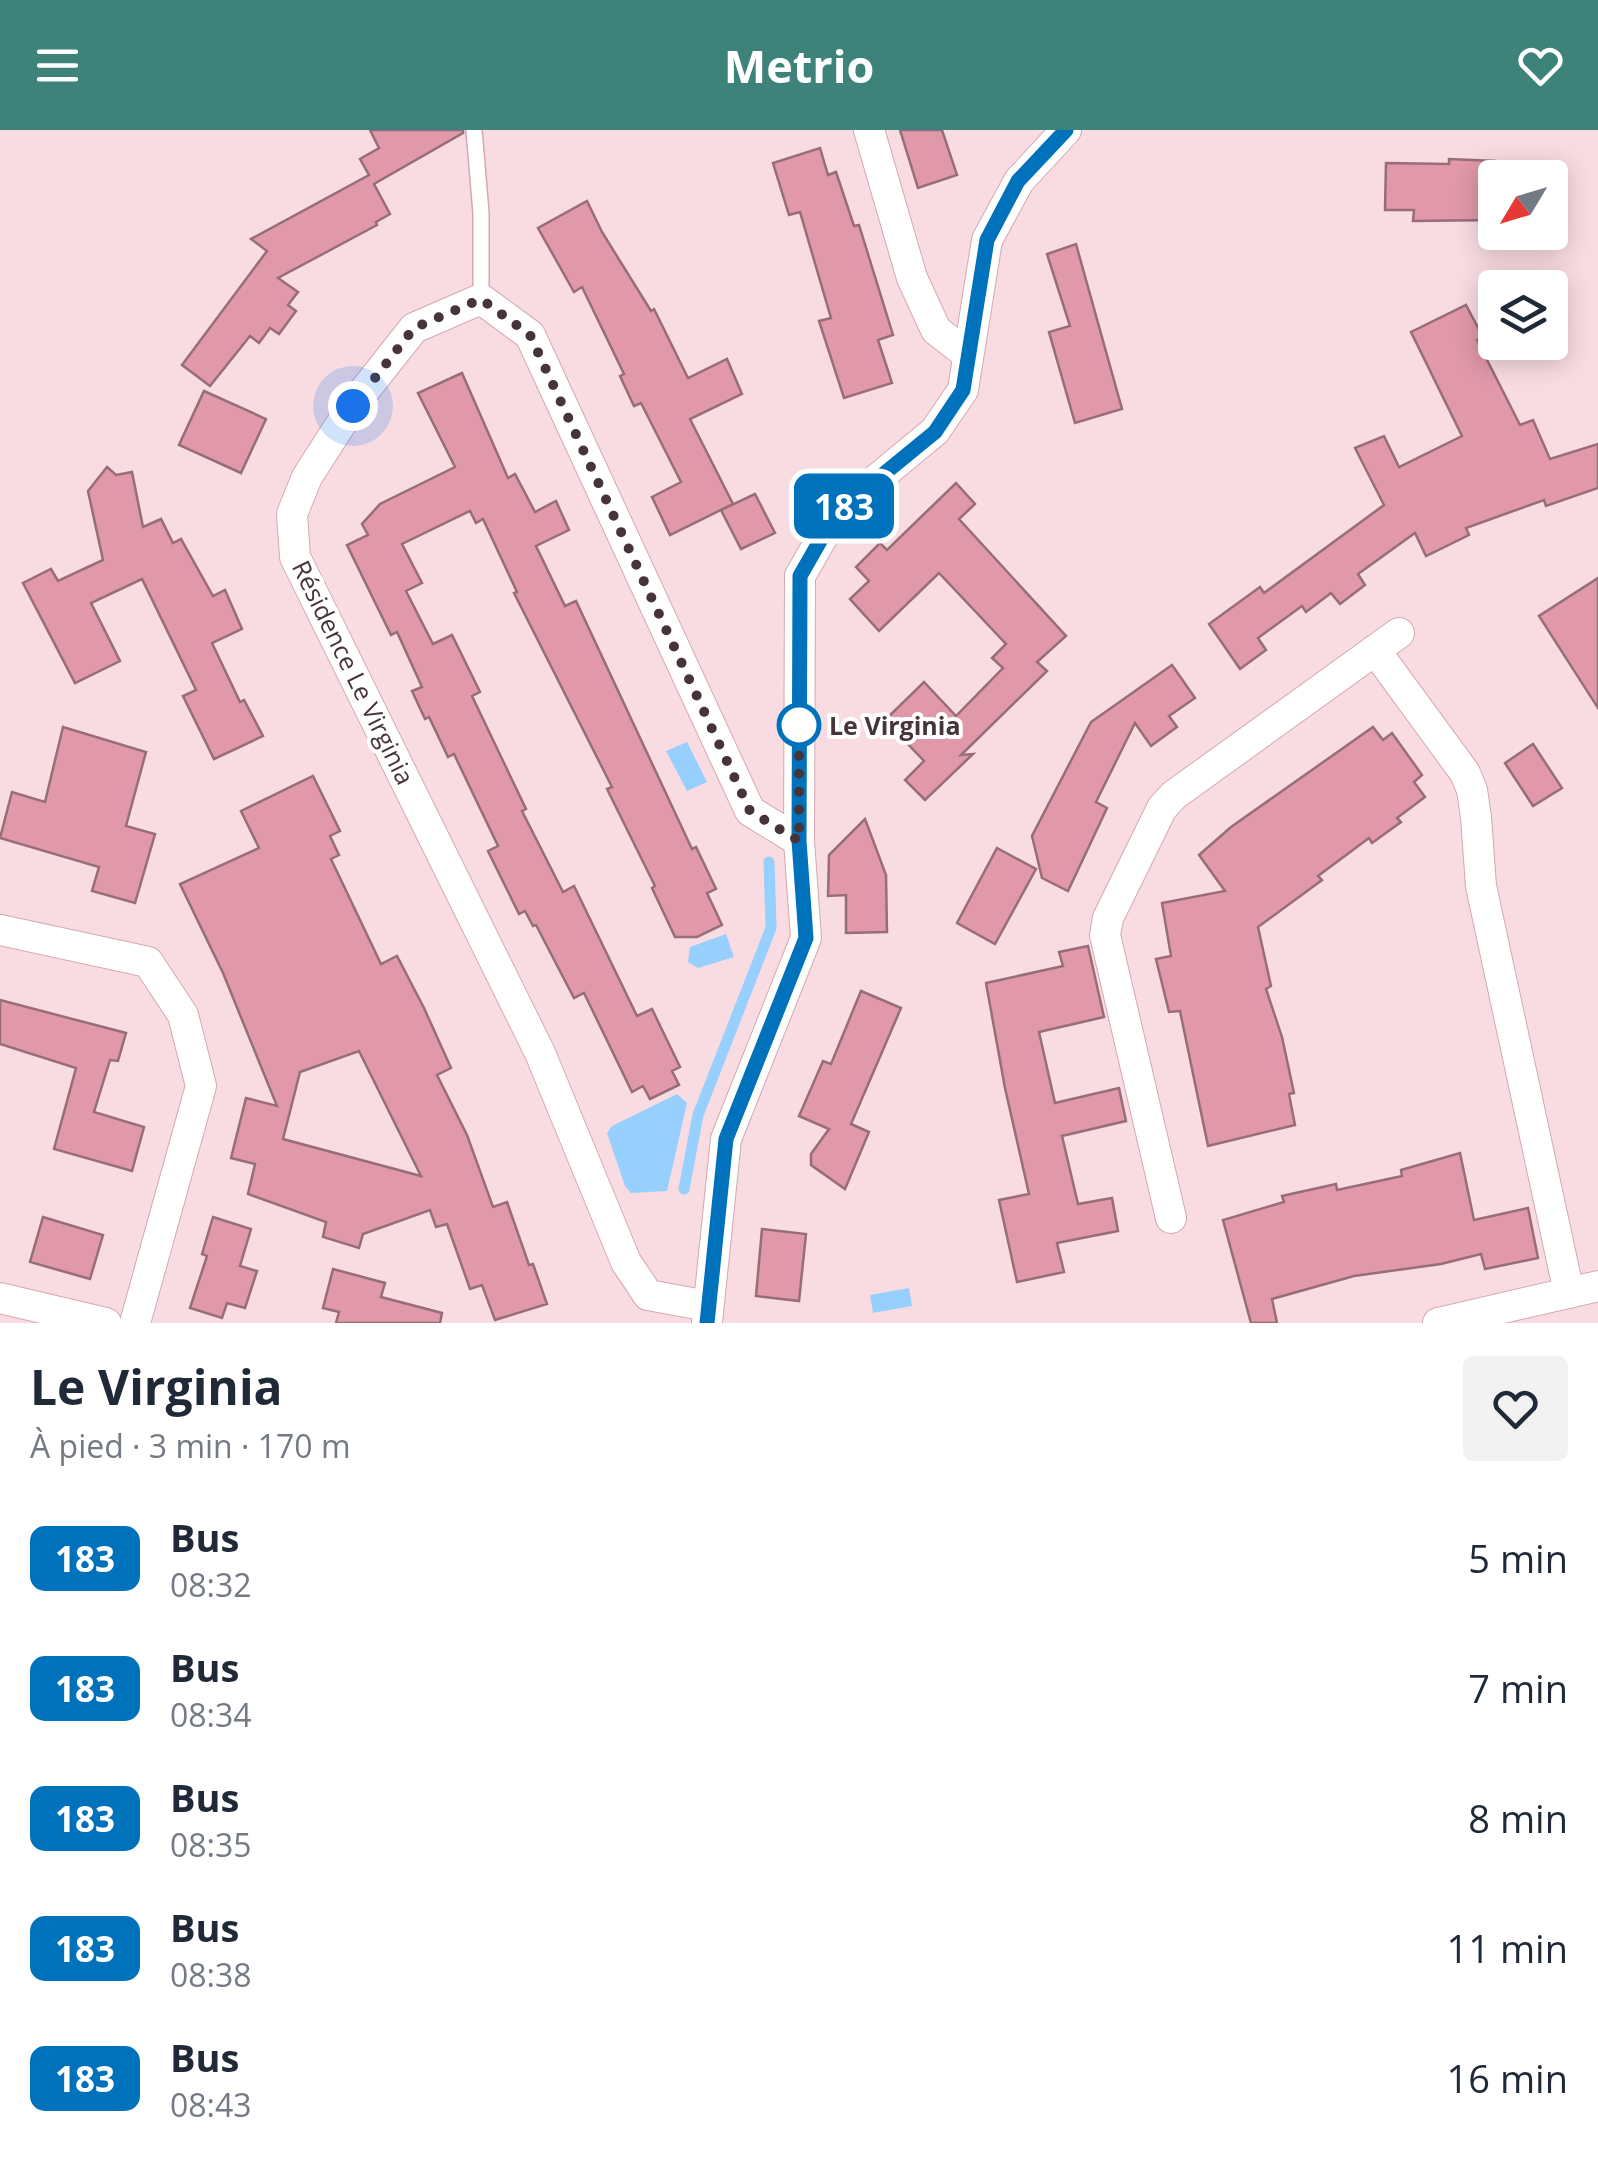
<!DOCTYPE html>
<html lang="fr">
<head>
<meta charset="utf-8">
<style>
	body { margin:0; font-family:"Open Sans",sans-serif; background:#f2f2f3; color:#1f2937; height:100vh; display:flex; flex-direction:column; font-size:38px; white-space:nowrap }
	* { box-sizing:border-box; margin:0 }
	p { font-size:32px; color:#747a83 }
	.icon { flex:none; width:55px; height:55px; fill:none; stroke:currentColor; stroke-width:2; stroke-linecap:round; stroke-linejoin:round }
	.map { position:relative; height:1193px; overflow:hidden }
	.side { display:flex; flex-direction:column; background:#fff; flex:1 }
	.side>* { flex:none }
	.badge { padding:0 20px; border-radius:15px; font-size:35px; line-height:65px }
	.needle { width:65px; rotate:232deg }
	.buttons { position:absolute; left:1478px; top:30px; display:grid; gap:20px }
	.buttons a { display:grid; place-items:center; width:90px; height:90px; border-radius:10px; background:#fff; box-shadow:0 5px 25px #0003; font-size:50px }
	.you { position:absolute; width:50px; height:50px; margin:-25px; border:8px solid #fff; border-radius:50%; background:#1a73e8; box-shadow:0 0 0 15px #1a73e833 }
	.map>.badge { position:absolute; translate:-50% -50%; box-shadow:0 0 0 5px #fff }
	.round { display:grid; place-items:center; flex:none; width:105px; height:105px; border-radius:10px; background:#f2f2f3 }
	.overview { display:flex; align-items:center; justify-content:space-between; height:170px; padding:0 30px }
	h1 { font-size:48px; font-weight:700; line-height:75px }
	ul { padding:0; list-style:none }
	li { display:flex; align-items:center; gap:30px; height:130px; padding:0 30px }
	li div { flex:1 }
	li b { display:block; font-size:38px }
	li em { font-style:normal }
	li .badge { min-width:110px; font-weight:700; text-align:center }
	header { display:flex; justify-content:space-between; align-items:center; height:130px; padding:0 30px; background:#3d837a; color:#fff; font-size:45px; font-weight:700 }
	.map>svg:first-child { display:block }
	.water { fill:#97cfff }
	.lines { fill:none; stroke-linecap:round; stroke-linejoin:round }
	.stream { stroke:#97cfff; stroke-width:11 }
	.building { fill:#e198a9; stroke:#976e77; stroke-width:2.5; fill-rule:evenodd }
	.service-casing { stroke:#d5a8b1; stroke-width:18 }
	.minor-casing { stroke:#d5a8b1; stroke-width:32 }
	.service { stroke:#fff; stroke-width:15 }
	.minor { stroke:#fff; stroke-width:30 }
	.line-casing { stroke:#fff; stroke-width:22 }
	.line { stroke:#0072bc; stroke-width:15 }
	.walk { stroke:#463438; stroke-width:10; stroke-dasharray:0 18 }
	.stop-dot { fill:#fff; stroke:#0072bc; stroke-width:5 }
	.labels { text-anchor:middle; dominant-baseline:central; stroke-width:8; stroke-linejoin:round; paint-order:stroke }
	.street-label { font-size:25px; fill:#463438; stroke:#fff }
	.stop-label { font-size:25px; font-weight:bold; fill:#463438; stroke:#fff; text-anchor:start }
</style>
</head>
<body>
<header><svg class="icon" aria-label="menu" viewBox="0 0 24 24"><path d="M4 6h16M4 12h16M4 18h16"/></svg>Metrio<svg class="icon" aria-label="heart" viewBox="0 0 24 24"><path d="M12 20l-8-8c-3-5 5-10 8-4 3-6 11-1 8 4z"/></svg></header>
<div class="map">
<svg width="1598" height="1193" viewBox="0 0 1598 1193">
	<rect width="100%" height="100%" fill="#f9dce2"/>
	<g class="water">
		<path d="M687,612L707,652L687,661L666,621Z"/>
		<path d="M726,804L734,827L698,838L688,832L690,817Z"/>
		<path d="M677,964L687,973L667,1061L631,1063L625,1056L607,1003L612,996Z"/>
		<path d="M909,1158L912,1176L873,1183L870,1165Z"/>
	</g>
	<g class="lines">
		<path class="stream" d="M684,1059L698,985L771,798L769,732"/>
	</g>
	<g class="building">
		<path d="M370,0H463V3L374,54L390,84L376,92L377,95L278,148L298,162L288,175L296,181L279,204L270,198L259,213L250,206L210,256L182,235L267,121L251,109L369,45L360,29L379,18Z"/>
		<path d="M900,0H942L957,45L918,58Z"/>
		<path d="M820,18L828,45L836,42L854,96L859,95L893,205L878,210L892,253L844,268L819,191L831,188L800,82L789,85L773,33Z"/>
		<path d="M1449,29L1495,31V90L1413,91L1414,80H1385L1386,33L1449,34Z"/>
		<path d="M587,71L602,102L651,181L654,179L688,248L727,229L742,264L690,289L733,374L670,405L652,367L681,352L641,273L634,276L620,246L624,244L582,157L574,162L538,98Z"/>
		<path d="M1076,114L1122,279L1075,293L1049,202L1070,196L1047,124Z"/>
		<path d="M1466,175L1483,207L1477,210L1520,295L1533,290L1550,329L1598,314V358L1546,376L1544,370L1466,398L1469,405L1426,426L1415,403L1358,444L1365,455L1340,474L1331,463L1306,482L1302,476L1258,508L1266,520L1240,539L1209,494L1260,457L1264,463L1384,375L1355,318L1384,306L1399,337L1462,306L1411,202Z"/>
		<path d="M462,243L508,348L515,344L535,382L556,371L569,400L536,416L565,476L576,471L692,719L696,717L716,759L707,763L722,795L697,807H675L652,758L655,756L607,659L612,657L514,463L517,462L483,389L476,393L470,381L402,414L422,453L406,461L433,514L452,505L480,562L472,566L526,679L522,681L563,762L574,756L637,886L652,879L680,937L672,941L679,955L650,969L643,956L632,962L584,863L574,868L536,795L533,796L525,781L519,784L488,721L498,716L454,624L448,627L429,587L425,589L412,561L422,557L397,502L391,505L347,415L368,405L362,394L380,374L455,337L418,263Z"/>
		<path d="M204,261L266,289L241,343L179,315Z"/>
		<path d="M107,337L116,345L132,342L143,397L161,389L173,413L181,409L213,466L225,460L242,499L212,513L240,572L244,570L263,606L214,629L183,566L196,560L142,449L91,473L120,531L75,553L23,453L51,439L58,451L103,430L88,361Z"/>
		<path d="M956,353L975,374L959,389L1066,506L1037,532L1047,541L961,625L973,624L925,670L905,650L924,631L885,590L924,552L956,586L1003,538L992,528L1006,514L939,443L879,501L850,469L869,451L856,437L880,413L887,420Z"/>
		<path d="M755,364L775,403L741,419L721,380Z"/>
		<path d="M1598,448V578L1539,486Z"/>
		<path d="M1172,535L1195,568L1169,586L1177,597L1151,616L1135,593L1096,672L1107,678L1068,761L1042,748L1032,706L1091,592Z"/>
		<path d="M63,597L146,622L126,696L155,704L135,773L92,761L99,737L0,708L12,662L45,672Z"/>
		<path d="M1373,597L1383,610L1392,603L1422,645L1414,652L1425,667L1397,688L1401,692L1372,713L1369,708L1318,746L1322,750L1258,797L1271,856L1266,859L1282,907L1294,963L1289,964L1295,995L1208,1016L1180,881L1169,882L1156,829L1171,826L1162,773L1225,761L1199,725L1231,697Z"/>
		<path d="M1533,614L1562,658L1533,676L1505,633Z"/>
		<path d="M313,646L340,701L330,706L339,725L331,729L381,834L397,826L424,878L451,938L437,945L467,1005L493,1077L507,1072L529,1135L533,1134L547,1174L495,1190L482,1155L470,1159L447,1094L436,1097L430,1080L363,1104L359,1118L323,1107L326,1092L248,1064L255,1034L231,1028L246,968L277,976L223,843L180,754L259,718L241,681ZM359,921L421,1046L283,1009L300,942Z"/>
		<path d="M865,689L886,745L887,802L846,803V765L828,766L829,725Z"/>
		<path d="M997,718L1036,739L995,814L957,793Z"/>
		<path d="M1088,816L1104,887L1039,902L1055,973L1119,958L1126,991L1062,1006L1078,1074L1112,1068L1118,1101L1057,1113L1064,1142L1017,1152L999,1070L1029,1064L1005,958L986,853L1063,836L1059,822Z"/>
		<path d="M861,861L901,878L851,994L869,1002L845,1059L811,1035V1024L829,999L799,986L823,931L831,934Z"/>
		<path d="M0,870L126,903L118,931L110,930L94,982L144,997L132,1041L54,1019L76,938L0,914Z"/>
		<path d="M1460,1023L1474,1090L1528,1078L1538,1128L1485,1139L1481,1124L1441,1134L1354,1146L1272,1169L1277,1193H1251L1223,1090L1284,1072L1282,1066L1336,1054L1337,1060L1402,1046L1401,1040Z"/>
		<path d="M43,1087L103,1105L90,1149L30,1132Z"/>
		<path d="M213,1087L251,1099L240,1136L257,1141L245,1178L227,1173L222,1188L190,1178L207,1126L202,1124Z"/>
		<path d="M762,1099L806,1104L799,1171L756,1166Z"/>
		<path d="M333,1139L385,1153L381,1167L442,1183L440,1193H336L339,1182L323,1178Z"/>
	</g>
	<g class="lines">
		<g class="service-casing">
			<path id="service" d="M474,0L481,83V169"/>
		</g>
		<g class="minor-casing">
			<g id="minor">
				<path d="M869,0L912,148L936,200L968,225"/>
				<path d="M1375,520L1465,643L1472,660L1476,687L1481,756L1569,1163"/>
				<path d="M0,800L148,832L183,885L201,956L135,1193"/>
				<path d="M1171,1088L1105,805L1108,788L1162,678L1174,665L1399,503"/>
				<path d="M0,1168L106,1193"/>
				<path d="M708,1176L648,1165L626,1132L540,923L295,427L292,384L307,347L353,275L414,198L481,169L530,205L750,681L799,711"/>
				<path d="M707,1192L726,1009L806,808L799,711L800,446L836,383L935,301L963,260L987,110L1019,51L1066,0"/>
				<path d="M1438,1193L1598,1156"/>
			</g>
		</g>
		<use href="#service" class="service"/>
		<use href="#minor" class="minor"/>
	</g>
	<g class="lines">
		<g class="line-casing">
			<path id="line" d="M707,1193L726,1009L806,808L799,711L800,446L836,383L935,302L963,260L987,110L1018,51L1066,0"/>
		</g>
		<use href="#line" class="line"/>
		<path class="walk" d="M353,276L414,198L481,169L530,205L750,681L799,711V595"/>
	</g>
	<circle class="stop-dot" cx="799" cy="595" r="20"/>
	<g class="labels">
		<g class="street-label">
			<text transform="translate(354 542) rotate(64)">Résidence Le Virginia</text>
		</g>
		<g class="stop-label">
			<text x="829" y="595">Le Virginia</text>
		</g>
	</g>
</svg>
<div class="buttons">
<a><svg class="needle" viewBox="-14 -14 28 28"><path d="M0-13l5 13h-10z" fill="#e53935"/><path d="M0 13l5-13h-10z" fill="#747a83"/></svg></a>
<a><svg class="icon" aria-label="layers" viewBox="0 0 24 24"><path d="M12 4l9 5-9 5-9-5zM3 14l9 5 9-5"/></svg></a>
</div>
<div class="you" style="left:353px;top:276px"></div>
<b class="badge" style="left:844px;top:376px;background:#0072bc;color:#fff">183</b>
</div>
<section class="side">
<div class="overview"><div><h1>Le Virginia</h1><p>À pied · 3 min · 170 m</p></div><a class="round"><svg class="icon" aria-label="heart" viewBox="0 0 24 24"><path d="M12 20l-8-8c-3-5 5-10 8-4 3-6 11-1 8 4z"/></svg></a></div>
<ul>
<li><span class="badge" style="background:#0072bc;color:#fff">183</span><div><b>Bus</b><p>08:32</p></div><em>5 min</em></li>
<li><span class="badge" style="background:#0072bc;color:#fff">183</span><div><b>Bus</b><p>08:34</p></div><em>7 min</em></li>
<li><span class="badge" style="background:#0072bc;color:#fff">183</span><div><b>Bus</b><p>08:35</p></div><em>8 min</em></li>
<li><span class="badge" style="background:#0072bc;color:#fff">183</span><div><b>Bus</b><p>08:38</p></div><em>11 min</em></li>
<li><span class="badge" style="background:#0072bc;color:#fff">183</span><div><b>Bus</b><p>08:43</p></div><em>16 min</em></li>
</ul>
</section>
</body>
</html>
